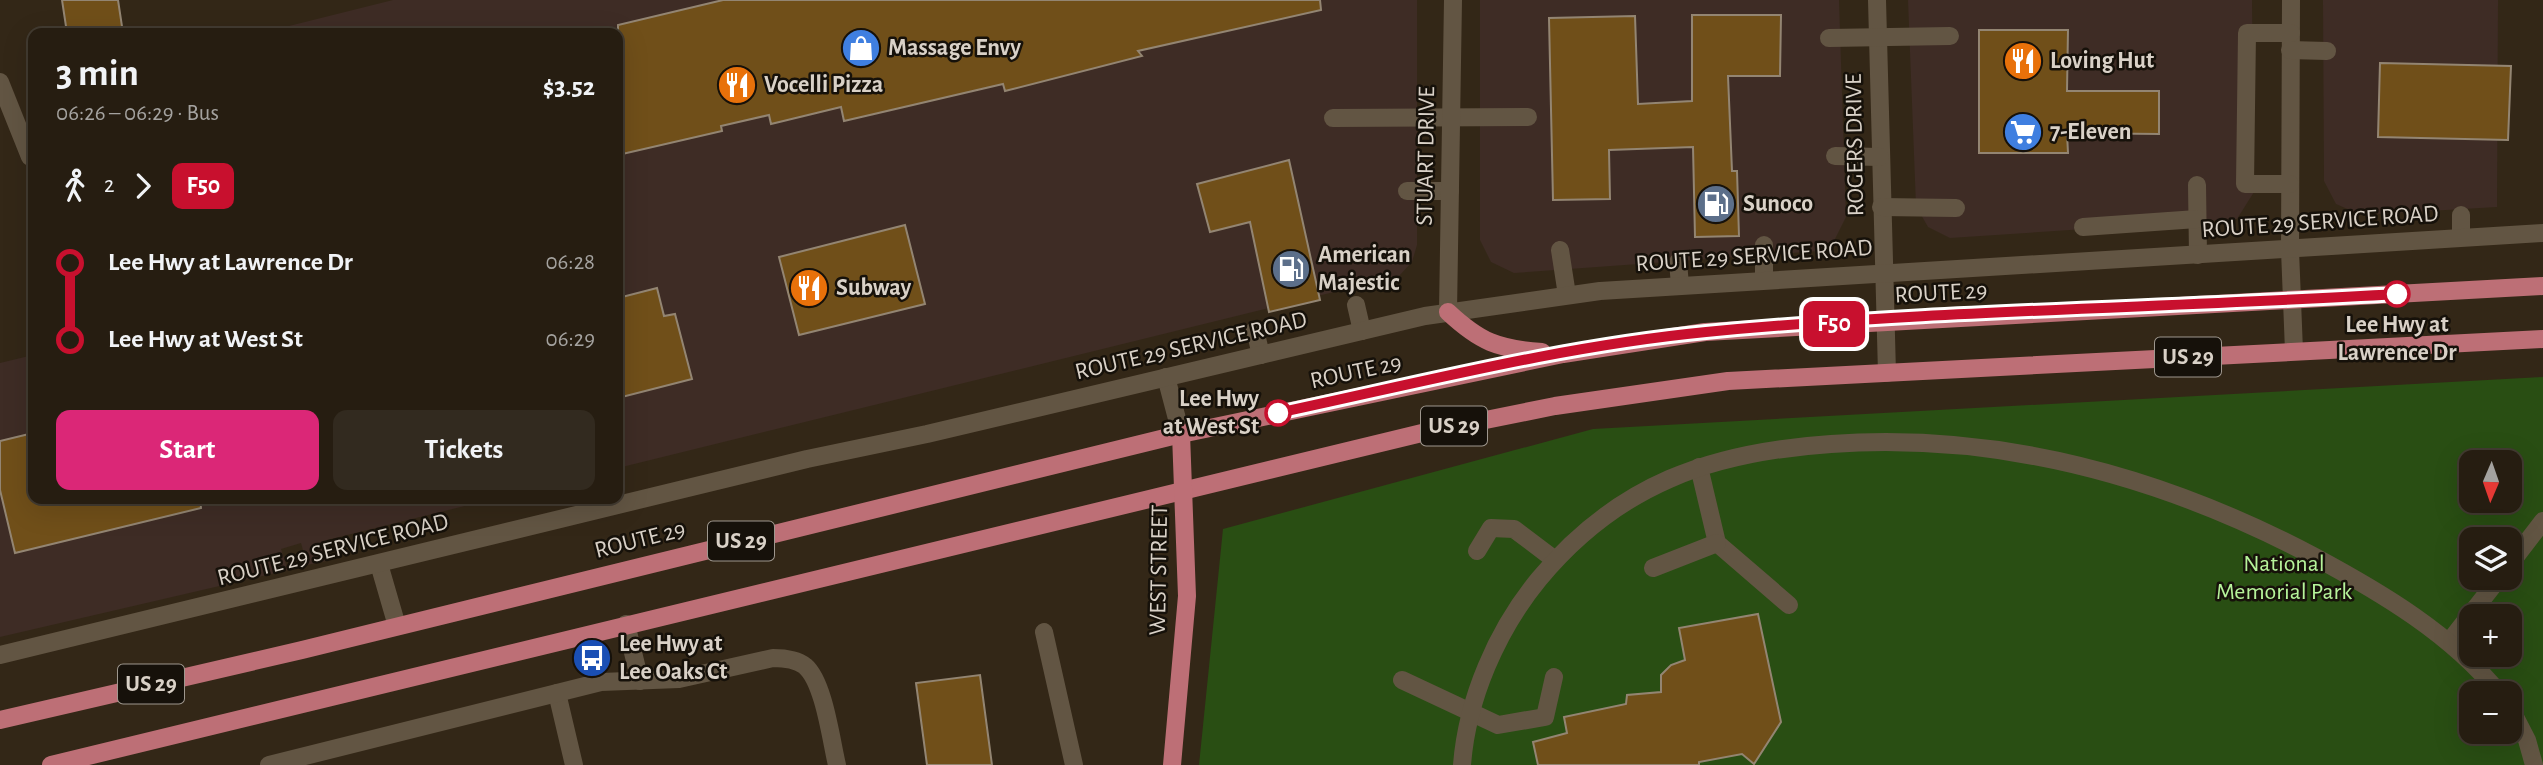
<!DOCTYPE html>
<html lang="en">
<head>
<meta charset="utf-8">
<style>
	body { margin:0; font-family:"Alegreya Sans",sans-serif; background:#322a1f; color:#f1f3f6; height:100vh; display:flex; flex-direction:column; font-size:26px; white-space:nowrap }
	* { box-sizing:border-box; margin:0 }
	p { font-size:23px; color:#a4a29f }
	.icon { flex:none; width:38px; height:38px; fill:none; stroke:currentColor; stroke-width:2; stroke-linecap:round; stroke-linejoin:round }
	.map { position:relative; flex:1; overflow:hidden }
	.sheet { position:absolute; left:28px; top:28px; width:595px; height:476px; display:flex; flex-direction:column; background:#261d11; border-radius:14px; box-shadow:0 7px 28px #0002,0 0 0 2px #423b31 }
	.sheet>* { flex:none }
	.badge { padding:0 14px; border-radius:10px; font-size:24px; line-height:46px }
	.needle { width:46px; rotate:182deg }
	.fabs { position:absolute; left:2459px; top:450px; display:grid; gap:14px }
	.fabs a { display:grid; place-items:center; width:63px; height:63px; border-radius:14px; background:#261d11; box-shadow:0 7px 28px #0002,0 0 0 2px #423b31; font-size:35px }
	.map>.badge { position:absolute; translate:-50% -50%; box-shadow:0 0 0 4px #fff }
	.legs { display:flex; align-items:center; gap:10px; height:77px; padding:0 28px; font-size:23px }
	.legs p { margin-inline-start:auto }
	.headline { display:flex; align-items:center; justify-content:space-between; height:119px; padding:0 28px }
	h1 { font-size:38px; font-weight:700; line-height:52px }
	.button { display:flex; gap:14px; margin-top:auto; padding:14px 28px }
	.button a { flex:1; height:80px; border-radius:14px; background:#db2777; color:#fff; font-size:28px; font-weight:700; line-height:80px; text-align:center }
	.button a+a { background:#322a1f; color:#f1f3f6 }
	ul { padding:0 28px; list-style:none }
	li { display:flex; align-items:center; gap:24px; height:77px; font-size:26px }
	li i { display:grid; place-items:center; width:10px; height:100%; margin:0 9px; background:currentColor }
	li i::after { content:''; width:18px; height:18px; margin:-9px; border:5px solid; border-radius:50%; background:#261d11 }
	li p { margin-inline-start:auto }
	li:first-child i { background:linear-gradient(#0000 50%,currentColor 0) }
	li:last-child i { background:linear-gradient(currentColor 50%,#0000 0) }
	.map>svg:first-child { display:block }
	.commercial { fill:#3e2c25 }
	.green { fill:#294e13; fill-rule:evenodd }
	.building { fill:#704f19; stroke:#938572; stroke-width:2 }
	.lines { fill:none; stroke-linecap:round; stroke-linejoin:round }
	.minor { stroke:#625543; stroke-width:18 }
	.major { stroke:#bd6f76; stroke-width:18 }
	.line-1-casing { stroke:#fff; stroke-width:16 }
	.line-1 { stroke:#c8102e; stroke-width:10 }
	.stop-1-dot { fill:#fff; stroke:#c8102e; stroke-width:3.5 }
	.labels { text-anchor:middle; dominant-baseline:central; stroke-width:5; stroke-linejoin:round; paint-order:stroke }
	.shield { fill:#16110a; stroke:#9e978e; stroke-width:2 }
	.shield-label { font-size:23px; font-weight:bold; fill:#d9d1c7 }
	.poi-label { font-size:24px; font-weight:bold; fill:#d9d1c7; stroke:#16110a; text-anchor:start }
	.street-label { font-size:24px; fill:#d9d1c7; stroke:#16110a }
	.stop-label { font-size:24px; font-weight:bold; fill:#d9d1c7; stroke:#16110a }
	.park-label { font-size:24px; fill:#b6f39a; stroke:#16110a }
</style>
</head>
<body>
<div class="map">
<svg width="2543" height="765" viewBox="0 0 2543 765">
	<rect width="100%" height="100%" fill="#332717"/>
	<g class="commercial">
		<path d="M393,0H1417V245L1412,262L1399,276L618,468V33H261Z"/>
		<path d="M1480,0H1839L1846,217L1832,245L1819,251L1514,273L1491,262L1480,240Z"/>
		<path d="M1908,0H2252L2254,192L2237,219L1950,238L1928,227L1916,206Z"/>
		<path d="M2323,0H2498L2497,207L2361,215L2336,204L2324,181Z"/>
		<path d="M33,355V499H493L327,540L331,560L307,565L301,543L281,549L288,570L0,637V363Z"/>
	</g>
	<path class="green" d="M2543,377V765H1199L1223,529L1593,429ZM2471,462H2510V500H2471ZM2471,539H2510V578H2471ZM2471,616H2510V654H2471ZM2471,693H2510V732H2471Z"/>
	<g class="building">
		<path d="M62,0H118L123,33H67Z"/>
		<path d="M723,0H1320L1321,10L1138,51L1142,56L1005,91L1003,84L844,121L841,107L771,124L769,115L721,126L722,131L618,155V25Z"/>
		<path d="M1692,15H1781L1780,76H1728L1732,171H1737L1739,236L1695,237L1693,147L1609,150L1610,199L1553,200L1549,18L1635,16L1638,104L1692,101Z"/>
		<path d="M1979,30H2068L2067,91H2159V134L2067,133L2068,153H1979Z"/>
		<path d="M2380,63L2511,66L2508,140L2378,137Z"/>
		<path d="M1289,160L1320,300L1269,312L1250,222L1210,232L1197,184Z"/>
		<path d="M905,225L925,304L799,335L779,257Z"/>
		<path d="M657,288L664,316L675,314L692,379L618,398V298Z"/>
		<path d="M33,433V499H200L201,508L15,553L0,490V441Z"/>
		<path d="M1758,614L1781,722L1754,764L1742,754L1699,762V765H1538L1533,742L1567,733L1564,717L1626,704L1627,695L1661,692V675L1671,665L1685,660L1679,628Z"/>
		<path d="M980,675L992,765H927L916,683Z"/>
	</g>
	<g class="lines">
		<g class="minor">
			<path d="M1877,0L1887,373"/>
			<path d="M2291,0L2290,250L2294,351"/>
			<path d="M1829,38L1950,36"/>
			<path d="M2290,50L2327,51"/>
			<path d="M0,82L30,157"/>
			<path d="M1333,118L1528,117"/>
			<path d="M1835,156L1880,157"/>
			<path d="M2290,184H2245L2247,33H2291"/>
			<path d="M2197,185L2198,255"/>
			<path d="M1407,191H1450"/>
			<path d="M1881,207L1956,208"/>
			<path d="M2461,215V237"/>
			<path d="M2083,227L2197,219"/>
			<path d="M1764,245V280"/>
			<path d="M1560,250L1567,295"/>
			<path d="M1678,262L1680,285"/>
			<path d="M1356,305L1362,331"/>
			<path d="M1448,312L1453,0"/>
			<path d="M1255,330L1261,355"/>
			<path d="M1166,377L1181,434"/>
			<path d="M1699,467L1717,543L1789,605"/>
			<path d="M1477,551L1491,528L1514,529L1555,560"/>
			<path d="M379,564L397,626"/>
			<path d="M2510,564L2543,521"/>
			<path d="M1653,568L1717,543"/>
			<path d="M626,624L640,681"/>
			<path d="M1044,632L1074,765"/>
			<path d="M2449,642L2499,578"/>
			<path d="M0,655L807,459L927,434L1425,316L1600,291L2543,233"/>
			<path d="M1402,680L1498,725L1545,717L1554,677"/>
			<path d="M557,693L574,765"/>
			<path d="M2510,707L2527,740L2534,765"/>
			<path d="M269,765L601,682L679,679L773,658C784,658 796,659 805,666C824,682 831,740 837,765"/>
			<path d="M1462,765C1467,699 1497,630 1539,579C1618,484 1711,452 1831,444C2002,432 2164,477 2315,557C2382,593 2451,634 2499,693"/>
		</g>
		<g class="major">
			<path d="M1448,312C1480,342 1498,349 1542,352"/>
			<path d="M0,720L302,650L1181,434L1563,354L1705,332L2543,286"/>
			<path d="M51,765L1426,432L1555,406L1728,381L2543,339"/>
			<path d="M1172,765L1187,596L1181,434"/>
		</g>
	</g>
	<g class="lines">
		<g class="line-1-casing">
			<path id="line-1" d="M1278,413C1419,383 1562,346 1706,332C1936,310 2167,308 2397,294"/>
		</g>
		<use href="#line-1" class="line-1"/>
	</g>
	<defs>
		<g id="shop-disc" transform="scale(2.0125)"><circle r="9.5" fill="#3f7fe0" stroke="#16110a"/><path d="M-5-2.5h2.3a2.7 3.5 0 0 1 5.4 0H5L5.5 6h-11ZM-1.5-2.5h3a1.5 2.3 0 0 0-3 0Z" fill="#fff"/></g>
		<g id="restaurant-disc" transform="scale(2.0125)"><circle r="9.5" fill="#e8710a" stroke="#16110a"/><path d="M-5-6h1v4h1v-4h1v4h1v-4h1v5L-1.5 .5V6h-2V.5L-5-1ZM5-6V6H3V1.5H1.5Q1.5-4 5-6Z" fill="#fff"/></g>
		<g id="supermarket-disc" transform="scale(2.0125)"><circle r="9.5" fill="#3f7fe0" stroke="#16110a"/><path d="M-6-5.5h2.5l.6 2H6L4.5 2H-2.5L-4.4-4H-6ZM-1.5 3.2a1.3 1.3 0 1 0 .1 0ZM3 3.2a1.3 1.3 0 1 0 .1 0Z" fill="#fff"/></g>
		<g id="fuel-disc" transform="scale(2.0125)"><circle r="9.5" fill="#5c6f8a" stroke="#16110a"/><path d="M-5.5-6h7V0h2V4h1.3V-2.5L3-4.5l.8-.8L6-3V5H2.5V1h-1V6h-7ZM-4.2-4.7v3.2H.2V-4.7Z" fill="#fff"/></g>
		<g id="bus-disc" transform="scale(2.0125)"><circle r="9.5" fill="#1a4fb4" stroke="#16110a"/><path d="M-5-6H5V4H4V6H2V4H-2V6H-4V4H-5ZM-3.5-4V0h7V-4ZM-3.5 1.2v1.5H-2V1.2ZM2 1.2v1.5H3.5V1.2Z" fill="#fff"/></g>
	</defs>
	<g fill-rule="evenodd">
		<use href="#shop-disc" x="861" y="48"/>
		<use href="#restaurant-disc" x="2023" y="61"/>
		<use href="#restaurant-disc" x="737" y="85"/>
		<use href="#supermarket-disc" x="2023" y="132"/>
		<use href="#fuel-disc" x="1716" y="204"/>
		<use href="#fuel-disc" x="1291" y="269"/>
		<use href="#restaurant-disc" x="809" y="288"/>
		<use href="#bus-disc" x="592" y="658"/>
	</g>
	<g class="stop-1-dot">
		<circle cx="2397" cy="294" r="12"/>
		<circle cx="1278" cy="413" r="12"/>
	</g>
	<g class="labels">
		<g class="shield">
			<rect x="2155" y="337.5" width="66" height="39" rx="5"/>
			<rect x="1421" y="406.5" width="66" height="39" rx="5"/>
			<rect x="708" y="521.5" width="66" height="39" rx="5"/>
			<rect x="118" y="664.5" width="66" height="39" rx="5"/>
		</g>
		<g class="shield-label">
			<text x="2188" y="357">US 29</text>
			<text x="1454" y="426">US 29</text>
			<text x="741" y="541">US 29</text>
			<text x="151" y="684">US 29</text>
		</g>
		<g class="poi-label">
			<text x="888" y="48">Massage Envy</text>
			<text x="2050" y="61">Loving Hut</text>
			<text x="764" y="85">Vocelli Pizza</text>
			<text x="2050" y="132">7-Eleven</text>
			<text x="1743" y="204">Sunoco</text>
			<text x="1318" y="255">American<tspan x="1318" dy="28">Majestic</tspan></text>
			<text x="836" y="288">Subway</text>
			<text x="619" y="644">Lee Hwy at<tspan x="619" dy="28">Lee Oaks Ct</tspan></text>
		</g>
		<g class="street-label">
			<text transform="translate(1855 145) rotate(-91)">ROGERS DRIVE</text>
			<text transform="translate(1426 156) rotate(-89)">STUART DRIVE</text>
			<text transform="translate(2320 222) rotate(-4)">ROUTE 29 SERVICE ROAD</text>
			<text transform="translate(1754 256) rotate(-4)">ROUTE 29 SERVICE ROAD</text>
			<text transform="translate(1941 293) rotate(-3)">ROUTE 29</text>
			<text transform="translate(1191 346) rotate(-13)">ROUTE 29 SERVICE ROAD</text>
			<text transform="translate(1356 372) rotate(-12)">ROUTE 29</text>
			<text transform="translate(640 540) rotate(-14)">ROUTE 29</text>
			<text transform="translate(333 550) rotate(-14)">ROUTE 29 SERVICE ROAD</text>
			<text transform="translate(1159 570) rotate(-89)">WEST STREET</text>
		</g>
		<g class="stop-label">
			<text x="2397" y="325">Lee Hwy at<tspan x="2397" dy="28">Lawrence Dr</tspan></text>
			<text x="1259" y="399" text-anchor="end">Lee Hwy<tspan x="1259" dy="28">at West St</tspan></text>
		</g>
		<g class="park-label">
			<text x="2284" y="564">National<tspan x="2284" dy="28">Memorial Park</tspan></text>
		</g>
	</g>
</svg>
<div class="fabs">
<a><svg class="needle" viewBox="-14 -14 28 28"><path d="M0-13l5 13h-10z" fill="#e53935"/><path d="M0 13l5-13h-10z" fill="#a4a29f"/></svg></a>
<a><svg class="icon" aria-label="layers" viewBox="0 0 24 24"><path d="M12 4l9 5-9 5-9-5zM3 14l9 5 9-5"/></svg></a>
<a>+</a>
<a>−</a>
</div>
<b class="badge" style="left:1834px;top:324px;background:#c8102e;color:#fff">F50</b>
<section class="sheet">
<div class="headline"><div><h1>3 min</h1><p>06:26 – 06:29 · Bus</p></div><b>$3.52</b></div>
<div class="legs"><svg class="icon" aria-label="walk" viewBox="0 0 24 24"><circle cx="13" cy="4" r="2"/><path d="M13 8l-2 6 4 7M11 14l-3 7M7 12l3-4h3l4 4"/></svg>2<svg class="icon" aria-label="forward" viewBox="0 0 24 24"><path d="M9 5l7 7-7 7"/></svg><b class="badge" style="background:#c8102e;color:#fff">F50</b></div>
<ul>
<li><i style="color:#c8102e"></i><b>Lee Hwy at Lawrence Dr</b><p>06:28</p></li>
<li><i style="color:#c8102e"></i><b>Lee Hwy at West St</b><p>06:29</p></li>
</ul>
<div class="button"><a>Start</a><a>Tickets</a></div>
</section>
</div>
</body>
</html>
